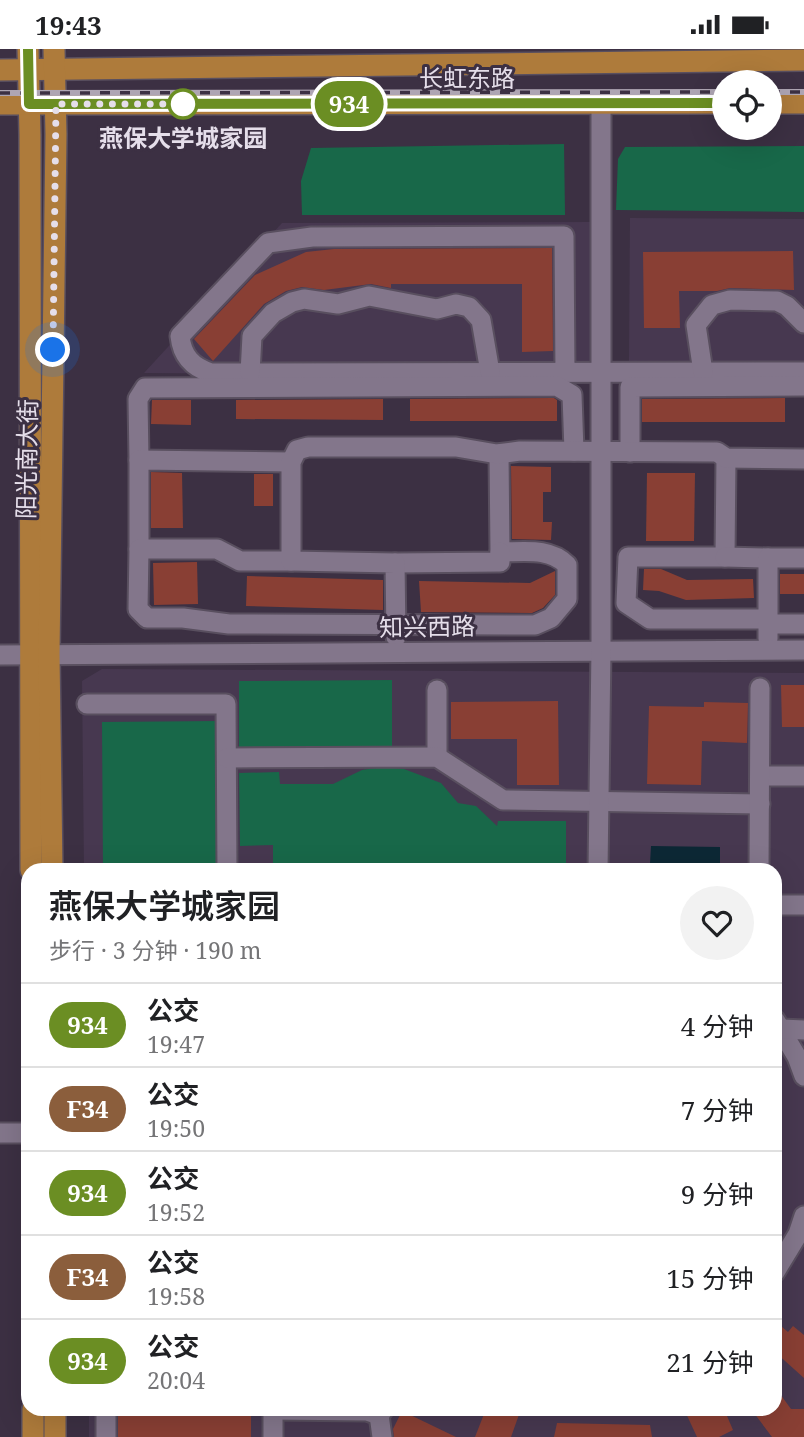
<!DOCTYPE html>
<html lang="zh">
<head>
<meta charset="utf-8">
<style>
	body { margin:0; font-family:"Noto Serif","Noto Sans SC",serif; background:#f2f2f2; color:#202124; height:100vh; display:flex; flex-direction:column; font-size:26px; white-space:nowrap }
	* { box-sizing:border-box; margin:0 }
	p { font-size:23px; color:#757577 }
	.icon { flex:none; width:38px; height:38px; fill:none; stroke:currentColor; stroke-width:2; stroke-linecap:round; stroke-linejoin:round }
	.map { position:relative; flex:1; overflow:hidden }
	.sheet { position:absolute; left:21px; top:814px; width:761px; height:553px; display:flex; flex-direction:column; background:#fff; border-radius:21px; box-shadow:0 7px 28px #0002 }
	.sheet>* { flex:none }
	.badge { padding:0 14px; border-radius:23px; font-size:24px; line-height:46px }
	.buttons { position:absolute; left:712px; top:21px; display:grid; gap:14px }
	.buttons a { display:grid; place-items:center; width:70px; height:70px; border-radius:50%; background:#fff; box-shadow:0 7px 28px #0002; font-size:35px }
	.you { position:absolute; width:35px; height:35px; margin:-18px; border:5px solid #fff; border-radius:50%; background:#1a73e8; box-shadow:0 0 0 10px #1a73e833 }
	.map>.badge { position:absolute; translate:-50% -50%; box-shadow:0 0 0 4px #fff }
	.round { display:grid; place-items:center; flex:none; width:74px; height:74px; border-radius:37px; background:#f2f2f2 }
	.head { display:flex; align-items:center; justify-content:space-between; height:119px; padding:0 28px }
	h1 { font-size:33px; font-weight:600; line-height:52px }
	ul { padding:0; list-style:none }
	li { display:flex; align-items:center; gap:21px; height:84px; padding:0 28px; border-top:2px solid #e0e0e0 }
	li div { flex:1 }
	li b { display:block; font-size:26px }
	li em { font-style:normal }
	li .badge { min-width:77px; font-weight:700; text-align:center }
	.status { display:flex; justify-content:space-between; align-items:center; height:49px; padding:0 35px; background:#fff; direction:ltr }
	.status svg { height:19px; fill:currentColor }
	.map>svg:first-child { display:block }
	.built { fill:#473850 }
	.green { fill:#186849 }
	.water { fill:#0d2835 }
	.building { fill:#893f34 }
	.lines { fill:none; stroke-linecap:round; stroke-linejoin:round }
	.minor-casing { stroke:#594f5f; stroke-width:23 }
	.major-casing { stroke:#594f5f; stroke-width:24 }
	.minor { stroke:#83768b; stroke-width:19 }
	.major { stroke:#ae7b3b; stroke-width:21 }
	.rail-casing { stroke:#aea5b3; stroke-width:6 }
	.rail { stroke:#3c3043; stroke-width:3.5; stroke-dasharray:10; stroke-linecap:butt }
	.line-casing { stroke:#fff; stroke-width:16 }
	.line { stroke:#6b8e23; stroke-width:10 }
	.walk { stroke:#e5deea; stroke-width:7; stroke-dasharray:0 12.6 }
	.stop-dot { fill:#fff; stroke:#6b8e23; stroke-width:3.5 }
	.labels { text-anchor:middle; dominant-baseline:central; stroke-width:6; stroke-linejoin:round; paint-order:stroke }
	.street-label { font-size:24px; fill:#e5deea; stroke:#3c3043 }
	.stop-label { font-size:24px; font-weight:bold; fill:#e5deea; stroke:#3c3043 }
</style>
</head>
<body>
<div class="status"><b>19:43</b><svg viewBox="0 0 49 12"><path d="M0 12V9h3v3zM5 12V6h3v6zM10 12V3h3v9zM15 12V0h3v12zM26 1h20v11H26zM47 4h2v5h-2z"/></svg></div>
<div class="map">
<svg width="804" height="1388" viewBox="0 0 804 1388">
	<rect width="100%" height="100%" fill="#3c3043"/>
	<g class="built">
		<path d="M630,169L804,170V312H629Z"/>
		<path d="M593,173L592,327L144,324L282,174Z"/>
		<path d="M102,620L804,624V1388H89V1360H775V821H84L82,632Z"/>
	</g>
	<g class="green">
		<path d="M564,95L565,166H302L301,132L311,99Z"/>
		<path d="M804,97V163L616,161L618,110L625,98Z"/>
		<path d="M392,631V701L239,702V632Z"/>
		<path d="M218,672L219,821H103L102,673Z"/>
		<path d="M382,718L404,720L441,734L458,754L476,757L497,777L498,772H566V821H273V796L240,797L239,724L279,723L280,735H333L362,721Z"/>
	</g>
	<path class="water" d="M651,797L720,798V821H663V815H650Z"/>
	<g class="building">
		<path d="M552,199L553,302L522,303V235H391V239L371,235L324,241L302,238L286,242L264,255L213,312L194,290L255,226L306,203L334,200Z"/>
		<path d="M793,202L794,241L730,239L717,242H679L680,279H644L643,203Z"/>
		<path d="M554,349L557,351V372H410V350Z"/>
		<path d="M785,349V373H642V350Z"/>
		<path d="M383,350V371L236,370V351Z"/>
		<path d="M152,351H191V376L151,375Z"/>
		<path d="M511,417L551,418V443H543V473H552L551,491L512,490Z"/>
		<path d="M151,423L182,424L183,479H151Z"/>
		<path d="M647,424H695L694,492H646Z"/>
		<rect x="254" y="425" width="19" height="32"/>
		<path d="M197,513L198,555L154,556L153,514Z"/>
		<path d="M644,520H661L687,531L753,530L754,549L686,551L659,542L643,541Z"/>
		<path d="M555,522V546L543,559L532,564L421,563L419,532L530,534Z"/>
		<rect x="780" y="525" width="24" height="20"/>
		<path d="M247,527L383,531V561L246,557Z"/>
		<path d="M781,636H804V678H782Z"/>
		<path d="M558,652L559,736H517V690H451V653Z"/>
		<path d="M704,653L748,654L747,694L702,692L701,736L647,735L649,657L704,658Z"/>
		<path d="M775,1272L788,1283L793,1277L804,1286V1329L775,1303Z"/>
		<path d="M775,1338L791,1360H804V1388H772L751,1360H775Z"/>
		<path d="M118,1360H191V1365H251V1388H118Z"/>
		<path d="M486,1360H521L511,1388H475Z"/>
		<path d="M684,1360H724L733,1381L719,1388H697Z"/>
		<path d="M402,1362L456,1388H394L393,1380Z"/>
		<path d="M557,1374L650,1376L652,1388H554Z"/>
	</g>
	<g class="lines">
		<g class="minor-casing">
			<g id="minor">
				<path d="M565,323L564,187L312,188L268,194L180,287C182,307 192,318 211,324L804,323"/>
				<path d="M703,323L696,276L712,256L730,251L777,252L787,257L804,274"/>
				<path d="M250,324L252,287L273,264L292,253L304,250L338,255L369,247L437,260L456,255L469,258L481,271L490,323"/>
				<path d="M630,403V338L804,337"/>
				<path d="M726,409L725,508H628L626,554L650,570H768"/>
				<path d="M139,411L138,350L145,339L557,337L572,346L574,402"/>
				<path d="M139,500V411L291,413"/>
				<path d="M725,508L768,509"/>
				<path d="M291,512H240L217,500H139L138,560L147,569H183L229,575L535,576L551,569L567,550V516C550,498 523,503 500,503L499,405"/>
				<path d="M395,514L500,513V503"/>
				<path d="M768,575H804"/>
				<path d="M396,588L395,514L291,512V413L297,401L308,398H456L497,405L520,402L717,403L726,409L804,410"/>
				<path d="M768,590V509H804"/>
				<path d="M0,606L804,601"/>
				<path d="M437,641V708"/>
				<path d="M87,655H226L227,821"/>
				<path d="M227,709L437,708L503,751L760,755"/>
				<path d="M760,727H804"/>
				<path d="M598,821L601,600V54"/>
				<path d="M759,821L760,639"/>
				<path d="M775,856H804"/>
				<path d="M775,971L797,1008L804,1027"/>
				<path d="M782,980L804,981"/>
				<path d="M0,1084H28"/>
				<path d="M775,1223L798,1185L804,1167"/>
				<path d="M273,1360V1388"/>
				<path d="M273,1361L367,1362L379,1366"/>
				<path d="M106,1388V1360"/>
				<path d="M382,1388L379,1366L384,1360"/>
			</g>
		</g>
		<g class="major-casing">
			<g id="major">
				<path d="M28,0L30,86L31,821"/>
				<path d="M0,21L804,11"/>
				<path d="M770,54H804"/>
				<path d="M0,55L724,54"/>
				<path d="M52,821L49,605L56,85L54,0"/>
				<path d="M33,1360V1388"/>
				<path d="M55,1388V1360"/>
			</g>
		</g>
		<use href="#minor" class="minor"/>
		<use href="#major" class="major"/>
		<g class="rail-casing">
			<g id="rail">
				<path d="M770,43H804"/>
				<path d="M0,44L724,43"/>
			</g>
		</g>
		<use href="#rail" class="rail"/>
	</g>
	<g class="lines">
		<g class="line-casing">
			<path id="line" d="M28,0L29,55L724,54"/>
		</g>
		<use href="#line" class="line"/>
		<path class="walk" d="M53,301L56,55H183"/>
	</g>
	<circle class="stop-dot" cx="183" cy="55" r="14"/>
	<g class="labels">
		<g class="street-label">
			<text x="467" y="28">长虹东路</text>
			<text transform="translate(26 410) rotate(-89)">阳光南大街</text>
			<text transform="translate(427 577) rotate(-1)">知兴西路</text>
		</g>
		<g class="stop-label">
			<text x="183" y="88">燕保大学城家园</text>
		</g>
	</g>
</svg>
<div class="buttons">
<a><svg class="icon" aria-label="locate" viewBox="0 0 24 24"><circle cx="12" cy="12" r="6"/><path d="M12 2v4M12 18v4M2 12h4M18 12h4"/></svg></a>
</div>
<div class="you" style="left:53px;top:301px"></div>
<b class="badge" style="left:349px;top:55px;background:#6b8e23;color:#fff">934</b>
<section class="sheet">
<div class="head"><div><h1>燕保大学城家园</h1><p>步行 · 3 分钟 · 190 m</p></div><a class="round"><svg class="icon" aria-label="heart" viewBox="0 0 24 24"><path d="M12 20l-8-8c-3-5 5-10 8-4 3-6 11-1 8 4z"/></svg></a></div>
<ul>
<li><span class="badge" style="background:#6b8e23;color:#fff">934</span><div><b>公交</b><p>19:47</p></div><em>4 分钟</em></li>
<li><span class="badge" style="background:#8b5e3c;color:#fff">F34</span><div><b>公交</b><p>19:50</p></div><em>7 分钟</em></li>
<li><span class="badge" style="background:#6b8e23;color:#fff">934</span><div><b>公交</b><p>19:52</p></div><em>9 分钟</em></li>
<li><span class="badge" style="background:#8b5e3c;color:#fff">F34</span><div><b>公交</b><p>19:58</p></div><em>15 分钟</em></li>
<li><span class="badge" style="background:#6b8e23;color:#fff">934</span><div><b>公交</b><p>20:04</p></div><em>21 分钟</em></li>
</ul>
</section>
</div>
</body>
</html>
